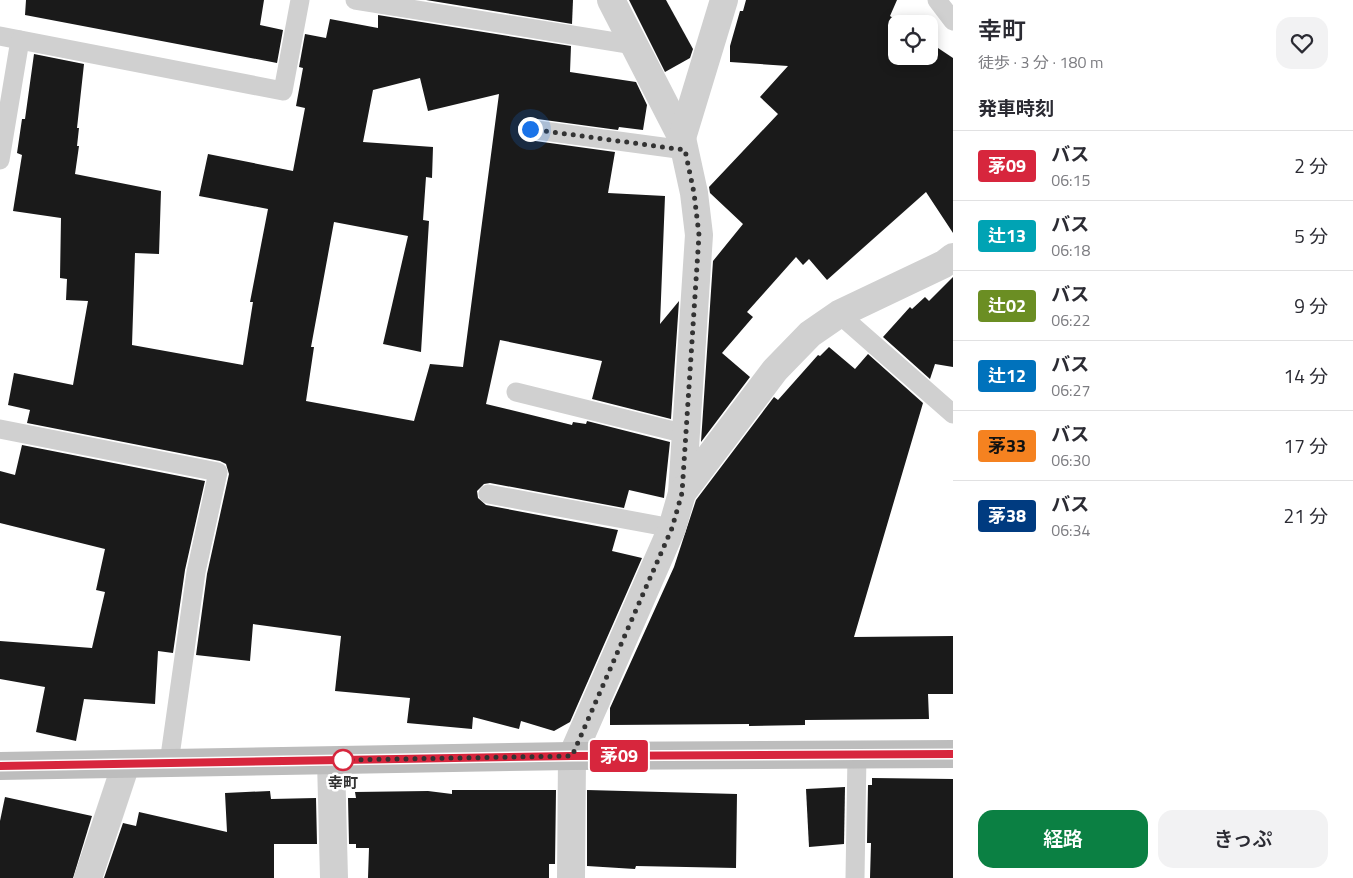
<!DOCTYPE html>
<html lang="ja">
<head>
<meta charset="utf-8">
<style>
	body { margin:0; font-family:"Titillium Web","Noto Sans JP",sans-serif; background:#f2f2f3; color:#2b2b33; height:100vh; display:flex; flex-direction:column; font-size:19px; white-space:nowrap }
	* { box-sizing:border-box; margin:0 }
	p { font-size:16px; color:#7c7c81 }
	.icon { flex:none; width:28px; height:28px; fill:none; stroke:currentColor; stroke-width:2; stroke-linecap:round; stroke-linejoin:round }
	.map { position:relative; flex:1; overflow:hidden }
	.details { display:flex; flex-direction:column; background:#fff; width:400px }
	.details>* { flex:none }
	.badge { padding:0 10px; border-radius:4px; font-size:18px; line-height:32px }
	.buttons { position:absolute; left:888px; top:15px; display:grid; gap:10px }
	.buttons a { display:grid; place-items:center; width:50px; height:50px; border-radius:10px; background:#fff; box-shadow:0 2px 12px #0003; font-size:25px }
	.you { position:absolute; width:25px; height:25px; margin:-12px; border:4px solid #fff; border-radius:50%; background:#1a73e8; box-shadow:0 0 0 8px #1a73e833 }
	.map>.badge { position:absolute; translate:-50% -50%; box-shadow:0 0 0 2px #fff }
	h2 { padding:0 25px; font-size:19px; line-height:45px }
	.round { display:grid; place-items:center; flex:none; width:52px; height:52px; border-radius:15px; background:#f2f2f3 }
	.overview { display:flex; align-items:center; justify-content:space-between; height:85px; padding:0 25px }
	h1 { font-size:24px; font-weight:600; line-height:38px }
	.button { display:flex; gap:10px; margin-top:auto; padding:10px 25px }
	.button a { flex:1; height:58px; border-radius:15px; background:#0b8043; color:#fff; font-size:20px; font-weight:600; line-height:58px; text-align:center }
	.button a+a { background:#f2f2f3; color:#2b2b33 }
	ul { padding:0; list-style:none }
	li { display:flex; align-items:center; gap:15px; height:70px; padding:0 25px; border-top:1px solid #e1e1e2 }
	li div { flex:1 }
	li b { display:block; font-size:19px }
	li em { font-style:normal }
	li .badge { min-width:55px; font-weight:700; text-align:center }
	main { display:flex; flex:1; min-height:0 }
	.map>svg:first-child { display:block }
	.building { fill:#1a1a1a; fill-rule:evenodd }
	.lines { fill:none; stroke-linecap:round; stroke-linejoin:round }
	.lane { stroke:#d0d0d0; stroke-width:19 }
	.street { stroke:#d0d0d0; stroke-width:28 }
	.secondary { stroke:#bdbdbd; stroke-width:28 }
	.line-casing { stroke:#fff; stroke-width:11 }
	.line { stroke:#d7263d; stroke-width:8 }
	.walk { stroke:#333; stroke-width:5; stroke-dasharray:0 9 }
	.stop-dot { fill:#fff; stroke:#d7263d; stroke-width:2.5 }
	.labels { text-anchor:middle; dominant-baseline:central; stroke-width:5; stroke-linejoin:round; paint-order:stroke }
	.stop-label { font-size:15px; font-weight:bold; fill:#333; stroke:#fff }
</style>
</head>
<body>
<main>
<div class="map">
<svg width="953" height="878" viewBox="0 0 953 878">
	<rect width="100%" height="100%" fill="#fff"/>
	<g class="building">
		<path d="M26,0H264L260,25L283,30L277,63L25,15Z"/>
		<path d="M426,0H573L572,24Z"/>
		<path d="M629,0H666L693,49L690,58L665,72Z"/>
		<path d="M746,0H897L890,16L902,24H896V56H929V42L953,58V233L926,192L827,280L809,259L803,265L796,257L747,312L753,317L722,353L750,377L701,442L713,261L743,224L710,193L709,187L778,114L760,97L788,66L730,62V46L740,11H743Z"/>
		<path d="M378,15L571,46L570,72L636,82L647,105L643,130L619,127L618,130L530,118L524,119L518,127L519,134L528,140L615,152L608,193L665,196L660,324L679,301L671,419L592,399L602,361L500,340L486,404L572,425L573,422L586,424L587,421L670,442L664,498L629,490L624,508L490,483L484,484L477,491L478,498L486,505L618,530L612,551L642,558L570,722L554,731L521,721L519,729L473,717L472,729L407,723L410,698L335,691L341,636L253,624L250,661L196,655L207,574L229,474L226,464L220,461L27,423L30,410L8,405L14,373L73,385L88,301L66,300L67,279L60,278L61,218L13,211L22,155L17,153L22,119H25L34,54L84,64L77,128H79L77,146H79L75,174L161,191L159,254L135,253L132,345L243,365L253,302H250L268,209L199,196L208,154L293,171L305,108L296,106L303,68L299,67L305,34L326,38L330,19L378,28ZM420,78L428,111L499,94L463,367L430,364L414,421L306,401L314,347H311L334,222L408,236L383,344L421,352L429,221L423,220L426,177L432,178L433,147L363,142L373,90Z"/>
		<path d="M953,277V367L935,364L930,379L883,337L910,307L912,309L925,297L929,301Z"/>
		<path d="M829,347L855,369L868,354L923,403L854,637L953,636V694H928L929,719L805,720V725L749,726V724L610,725V708L674,567L696,500L774,397L778,400L818,355L820,356Z"/>
		<path d="M22,445L205,481L185,570L173,653L158,651L155,704L84,699L76,741L36,732L45,687L0,679V641L92,648L105,592L96,590L105,549L0,523V471L15,475Z"/>
		<path d="M872,778L953,779V878H870L871,843H867L868,785H872Z"/>
		<path d="M845,787L844,844L809,847L806,789Z"/>
		<path d="M452,790H556L555,864H549V878H368L369,848H356V844H349L348,798H356L355,792L428,791L452,794Z"/>
		<path d="M587,790L737,794L736,868L636,866L635,869L587,866Z"/>
		<path d="M270,791L271,799L316,798L317,844H274V878H104L123,823L136,826L139,812L227,832L225,793Z"/>
		<path d="M5,797L92,816L73,878H0V821Z"/>
	</g>
	<g class="lines">
		<g class="lane">
			<path d="M355,0L634,45"/>
			<path d="M937,0L953,21"/>
			<path d="M0,36L283,91L300,0"/>
			<path d="M529,129L685,150"/>
			<path d="M0,160L20,40"/>
			<path d="M839,314L953,414"/>
			<path d="M516,392L686,434"/>
			<path d="M0,429L218,472L196,572L169,763"/>
			<path d="M488,494L672,528"/>
			<path d="M855,878L857,755"/>
		</g>
		<g class="street">
			<path d="M611,0L682,138L694,193L699,235L682,493"/>
			<path d="M682,138L724,0"/>
			<path d="M331,761L334,878"/>
			<path d="M88,878L126,764"/>
			<path d="M571,878L572,756L672,528L682,493L775,370L810,334L839,314L944,264L953,257"/>
		</g>
		<path class="secondary" d="M0,766L572,756L953,754"/>
	</g>
	<g class="lines">
		<g class="line-casing">
			<path id="line" d="M0,766L572,756L953,754"/>
		</g>
		<use href="#line" class="line"/>
		<path class="walk" d="M343,760L572,756L672,528L682,493L699,235L694,193L685,150L530,129"/>
	</g>
	<circle class="stop-dot" cx="343" cy="760" r="10"/>
	<g class="labels">
		<g class="stop-label">
			<text x="343" y="782">幸町</text>
		</g>
	</g>
</svg>
<div class="buttons">
<a><svg class="icon" aria-label="locate" viewBox="0 0 24 24"><circle cx="12" cy="12" r="6"/><path d="M12 2v4M12 18v4M2 12h4M18 12h4"/></svg></a>
</div>
<div class="you" style="left:530px;top:129px"></div>
<b class="badge" style="left:619px;top:756px;background:#d7263d;color:#fff">茅09</b>
</div>
<section class="details">
<div class="overview"><div><h1>幸町</h1><p>徒歩 · 3 分 · 180 m</p></div><a class="round"><svg class="icon" aria-label="heart" viewBox="0 0 24 24"><path d="M12 20l-8-8c-3-5 5-10 8-4 3-6 11-1 8 4z"/></svg></a></div>
<h2>発車時刻</h2>
<ul>
<li><span class="badge" style="background:#d7263d;color:#fff">茅09</span><div><b>バス</b><p>06:15</p></div><em>2 分</em></li>
<li><span class="badge" style="background:#00a3b4;color:#fff">辻13</span><div><b>バス</b><p>06:18</p></div><em>5 分</em></li>
<li><span class="badge" style="background:#6b8e23;color:#fff">辻02</span><div><b>バス</b><p>06:22</p></div><em>9 分</em></li>
<li><span class="badge" style="background:#0072bc;color:#fff">辻12</span><div><b>バス</b><p>06:27</p></div><em>14 分</em></li>
<li><span class="badge" style="background:#f58220;color:#111">茅33</span><div><b>バス</b><p>06:30</p></div><em>17 分</em></li>
<li><span class="badge" style="background:#003b80;color:#fff">茅38</span><div><b>バス</b><p>06:34</p></div><em>21 分</em></li>
</ul>
<div class="button"><a>経路</a><a>きっぷ</a></div>
</section>
</main>
</body>
</html>
